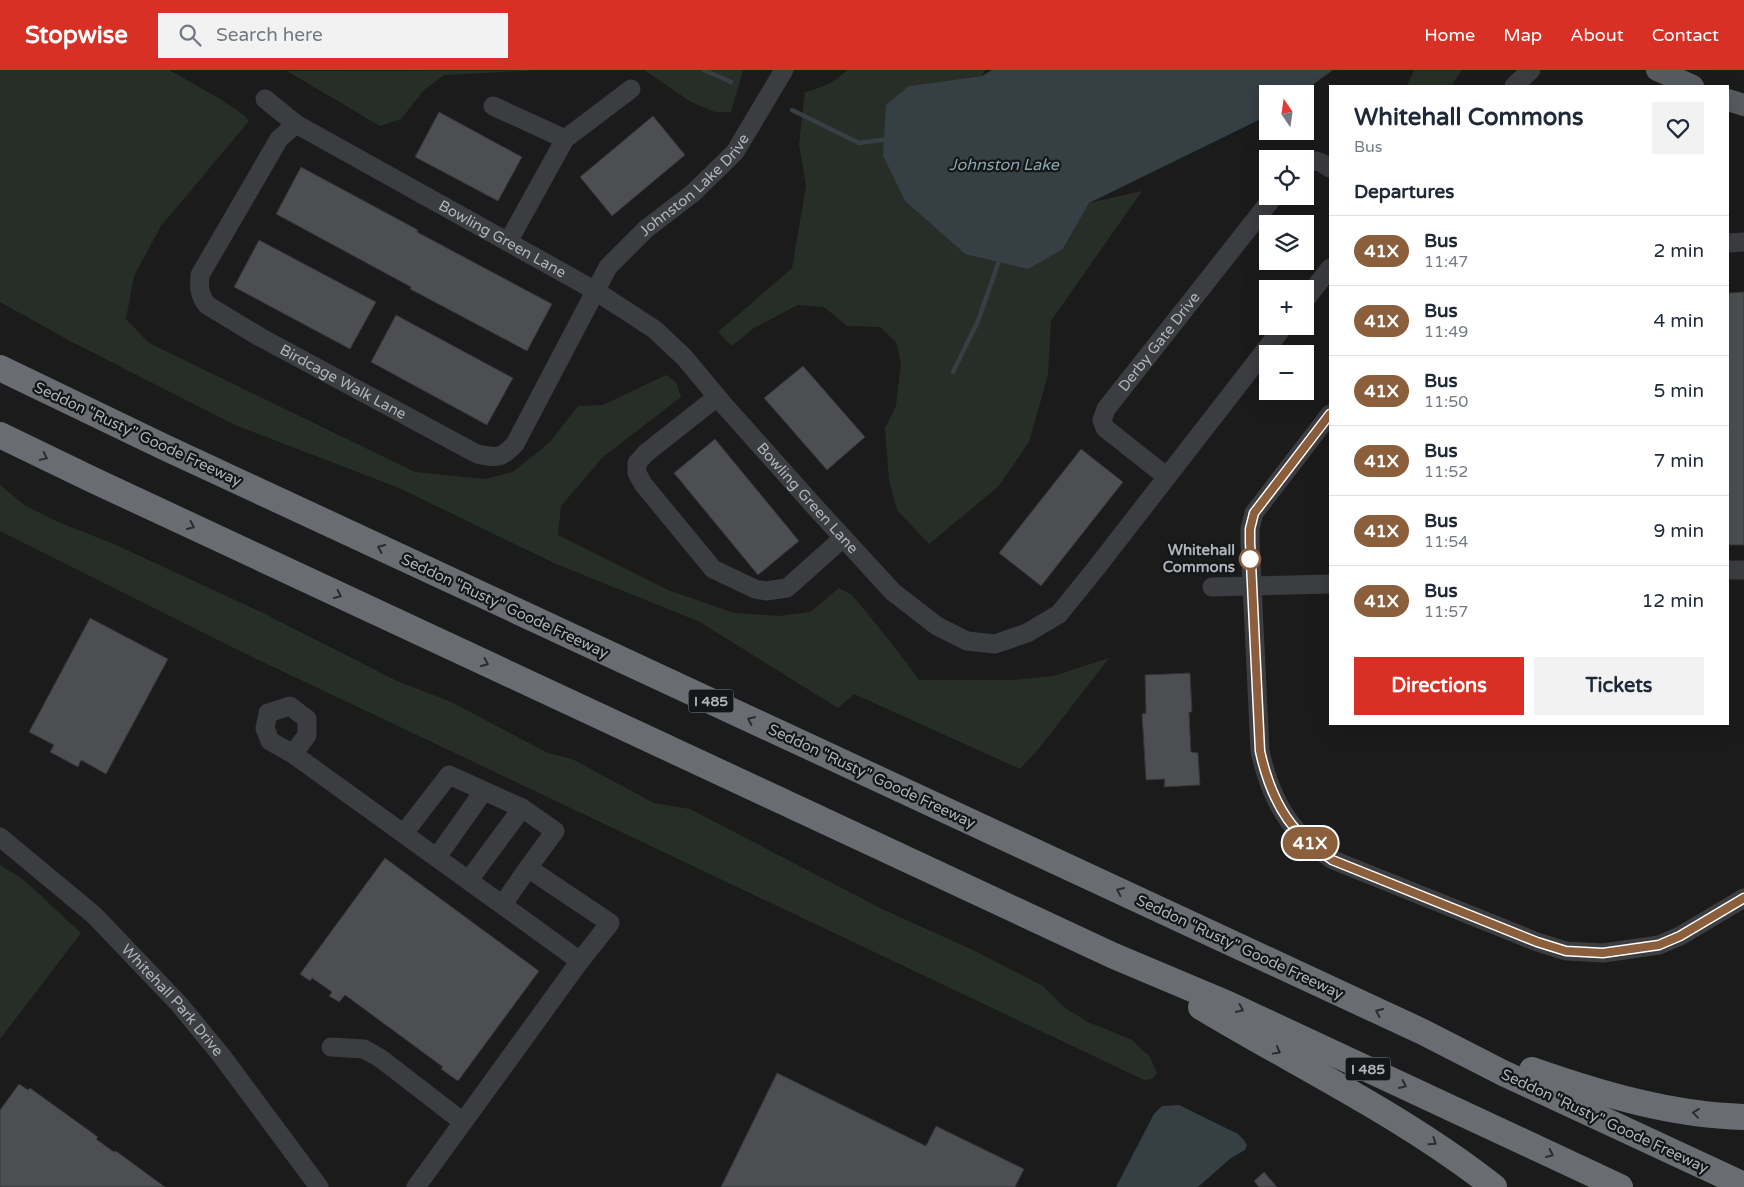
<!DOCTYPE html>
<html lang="en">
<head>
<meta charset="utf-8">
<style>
	body { margin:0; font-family:"Varela Round",sans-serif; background:#f2f2f3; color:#1f2937; height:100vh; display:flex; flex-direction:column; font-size:19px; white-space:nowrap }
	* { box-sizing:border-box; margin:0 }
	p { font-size:16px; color:#747a83 }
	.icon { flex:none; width:28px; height:28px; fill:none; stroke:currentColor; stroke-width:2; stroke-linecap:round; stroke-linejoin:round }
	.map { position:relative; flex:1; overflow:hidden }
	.side { position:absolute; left:1329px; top:15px; width:400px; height:640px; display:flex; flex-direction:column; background:#fff; border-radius:0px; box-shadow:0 5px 20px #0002 }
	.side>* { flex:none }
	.badge { padding:0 10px; border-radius:16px; font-size:18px; line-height:32px }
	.needle { width:32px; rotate:347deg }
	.tools { position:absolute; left:1259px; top:15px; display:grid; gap:10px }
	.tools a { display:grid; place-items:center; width:55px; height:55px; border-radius:0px; background:#fff; box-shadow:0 5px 20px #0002; font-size:25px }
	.map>.badge { position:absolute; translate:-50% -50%; box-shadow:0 0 0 2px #fff }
	h2 { padding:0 25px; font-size:19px; line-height:45px }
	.round { display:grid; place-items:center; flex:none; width:52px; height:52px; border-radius:0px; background:#f2f2f3 }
	.summary { display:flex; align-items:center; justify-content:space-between; height:85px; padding:0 25px }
	h1 { font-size:24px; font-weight:700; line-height:38px }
	.action { display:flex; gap:10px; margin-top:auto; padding:10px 25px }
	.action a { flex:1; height:58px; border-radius:0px; background:#d93025; color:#fff; font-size:20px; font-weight:700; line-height:58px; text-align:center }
	.action a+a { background:#f2f2f3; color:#1f2937 }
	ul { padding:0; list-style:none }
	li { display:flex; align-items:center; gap:15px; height:70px; padding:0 25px; border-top:1px solid #e0e1e3 }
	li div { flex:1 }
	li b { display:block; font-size:19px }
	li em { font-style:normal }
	li .badge { min-width:55px; font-weight:700; text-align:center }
	header { display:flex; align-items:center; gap:30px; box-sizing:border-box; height:70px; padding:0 25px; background:#d93025; color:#fff }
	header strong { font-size:24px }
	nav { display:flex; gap:28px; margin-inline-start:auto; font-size:18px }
	.search { width:350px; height:45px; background:#f2f2f3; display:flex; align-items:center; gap:12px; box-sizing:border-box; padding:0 18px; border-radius:0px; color:#747a83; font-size:19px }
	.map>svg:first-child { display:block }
	.green { fill:#272e27 }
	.water { fill:#363f44 }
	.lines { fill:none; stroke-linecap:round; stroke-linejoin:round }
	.stream { stroke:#363f44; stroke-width:4.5 }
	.building { fill:#4d4e51; stroke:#353538 }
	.minor { stroke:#3c3d41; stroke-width:19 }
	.major { stroke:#585b60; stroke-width:22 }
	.highway { stroke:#696c71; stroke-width:26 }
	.oneway { stroke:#2a2c2e }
	.line-casing { stroke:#fff; stroke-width:11 }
	.line { stroke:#8b5e3c; stroke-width:8 }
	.stop-dot { fill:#fff; stroke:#8b5e3c; stroke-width:2.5 }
	.labels { text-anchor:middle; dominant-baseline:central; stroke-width:4.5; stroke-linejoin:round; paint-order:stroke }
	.shield { fill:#151617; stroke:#818589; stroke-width:1 }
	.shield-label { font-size:14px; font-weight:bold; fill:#afb4ba }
	.street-label { font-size:15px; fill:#afb4ba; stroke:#151617 }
	.stop-label { font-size:15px; font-weight:bold; fill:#afb4ba; stroke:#151617; text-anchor:end }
	.water-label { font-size:16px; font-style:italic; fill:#8aa4b1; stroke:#151617 }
</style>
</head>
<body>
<header>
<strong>Stopwise</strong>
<div class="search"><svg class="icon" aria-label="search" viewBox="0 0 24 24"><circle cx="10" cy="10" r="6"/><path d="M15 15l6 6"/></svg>Search here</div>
<nav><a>Home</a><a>Map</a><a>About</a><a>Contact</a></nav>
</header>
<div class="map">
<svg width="1744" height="1117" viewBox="0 0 1744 1117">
	<rect width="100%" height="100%" fill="#1b1b1c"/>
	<g class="green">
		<path d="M0,0H169L222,30L245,46L249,51L161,156L134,206L126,249L149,273L415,402L485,409L513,402L550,372L578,336L603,335L666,305L676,312L681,327L603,387L561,436L558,465L668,520L734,543L779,546L810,542L839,518L852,525L890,571L919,610H1014L1053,606L1109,588L1041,676L1020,699L854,624L838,638L700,552L554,493L399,418L235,355L72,272L0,232Z"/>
		<path d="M542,0L444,5L424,20L401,49L380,56L287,1Z"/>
		<path d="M644,0H743V1L731,42H715L691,32Z"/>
		<path d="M847,0H985L982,6L910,16L883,86L905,131L965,184L1063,179L1089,133L1142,121L1051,251L1048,305L1029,372L998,417L929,474L897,440L889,410L885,358L896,336L901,293L896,272L880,257L847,256L824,237L798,235L754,258L732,276L718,262L792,198L806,116L799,74L805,22C822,18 835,12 847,0Z"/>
		<path d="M1414,0H1462L1451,16H1407Z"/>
		<path d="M0,415L24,435L58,452L114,474L261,542L397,611L451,632L548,683L572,689L654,733L690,739L882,839L975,881L1043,916L1065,938L1088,952L1132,970L1150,987L1157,1003L1153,1009L1144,1010L240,581L0,461Z"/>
		<path d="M0,795L24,810L81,863L0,969Z"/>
	</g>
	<g class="water">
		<path d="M992,0H1333L1300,24H1268L1267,46L1089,133L1063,179L1028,199L965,184L905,131L883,86L886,35L909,16L982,6Z"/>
		<path d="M1179,1035L1238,1064L1243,1069L1247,1075L1245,1080L1231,1088L1198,1117H1116L1154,1044L1162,1036Z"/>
	</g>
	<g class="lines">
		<g class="stream">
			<path d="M704,0L731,12"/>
			<path d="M792,40L859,73L889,69"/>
			<path d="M953,302L978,251L1000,188"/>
		</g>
	</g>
	<g class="building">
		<path d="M439,42L522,87L498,131L415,87Z"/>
		<path d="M653,46L685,85L612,146L580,107Z"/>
		<path d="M301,97L418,160L417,162L552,234L527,281L410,219L411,217L276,144Z"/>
		<path d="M259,170L376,232L350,279L234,217Z"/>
		<path d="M1744,222V475H1728V223Z"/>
		<path d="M396,245L513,308L487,355L371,292Z"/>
		<path d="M803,296L865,367L827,400L764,328Z"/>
		<path d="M715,369L799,471L758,505L674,403Z"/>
		<path d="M1081,379L1123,412L1041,516L999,483Z"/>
		<path d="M90,548L168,589L106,704L81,690L78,697L50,682L54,675L29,662Z"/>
		<path d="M1190,603L1192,642H1189L1191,682L1198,683L1200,715L1164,717L1165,709L1146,710L1142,644L1146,643L1145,605Z"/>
		<path d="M385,788L539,901L458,1011L441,999L443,997L345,925L339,932L329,926L332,922L312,908L310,911L300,904Z"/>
		<path d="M777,1003L926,1076L936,1056L1024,1099L1015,1117H721Z"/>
		<path d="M19,1014L28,1020L30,1018L98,1067L96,1069L114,1082L116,1081L165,1117H0V1040Z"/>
		<path d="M1264,1102L1277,1117H1259L1254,1111Z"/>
	</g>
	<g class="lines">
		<g class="minor">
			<path d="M1514,16L1531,0"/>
			<path id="s1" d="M265,29L296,54L594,220L654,259L684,287L724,335L815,437L893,522L937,556L967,571L995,574L1027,563L1059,544L1097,497L1284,256"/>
			<path d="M493,36L565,69"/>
			<path id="s2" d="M296,54L279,69L200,205C199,217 199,225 207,235L260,267L477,384C497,388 501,389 515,374L608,197L646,159L693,123L735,82L784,0"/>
			<path d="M1305,92C1316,89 1321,92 1330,98"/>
			<path d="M508,172L565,69L631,19"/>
			<path d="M1728,173L1744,172"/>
			<path d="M1305,230L1330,198"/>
			<path d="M717,327L646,383L637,393V403L643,414L713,499L755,519L766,521L787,518L843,468"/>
			<path d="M1330,344L1254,443L1250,459V472L1260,681C1267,713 1280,746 1304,768C1313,776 1323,783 1333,790L1537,872L1566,881L1603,883L1659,875L1680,866L1744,828"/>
			<path id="s3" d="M1167,407L1105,358L1102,350L1106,339L1274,126"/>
			<path d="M1728,500H1744"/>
			<path d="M1212,517L1330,514"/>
			<path d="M293,684L307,665V649L290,636L268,643L265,658L270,671L293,684L580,891"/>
			<path d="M404,763L449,705L522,738L555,761L528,798L610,853L580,891L416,1117"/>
			<path id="s4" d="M0,767L94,845L179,934L221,985L319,1117"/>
			<path d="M437,787L483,722"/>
			<path d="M469,810L522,738"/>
			<path d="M503,834L528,798"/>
			<path d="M331,977L364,979L380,988L463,1052"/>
		</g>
		<g class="major">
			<path d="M1657,0L1693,16"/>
			<path d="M1728,30L1744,35"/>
		</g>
		<g class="highway">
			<path d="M0,298L164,377L1423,962L1503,1003L1744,1115"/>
			<path d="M0,365L93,410L1114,886L1228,934L1620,1117"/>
			<path d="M1201,937C1299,996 1404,1046 1494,1117"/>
			<path d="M1532,1000C1601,1024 1671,1045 1744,1047"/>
		</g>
	</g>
	<defs><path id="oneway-chevron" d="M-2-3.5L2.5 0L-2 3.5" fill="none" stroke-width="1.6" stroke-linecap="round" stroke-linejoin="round" transform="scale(1.25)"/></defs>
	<g class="oneway">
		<use href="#oneway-chevron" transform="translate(44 387) rotate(26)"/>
		<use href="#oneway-chevron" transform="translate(191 456) rotate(25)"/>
		<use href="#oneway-chevron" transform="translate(381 478) rotate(-155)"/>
		<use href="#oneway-chevron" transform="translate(338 525) rotate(25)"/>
		<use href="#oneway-chevron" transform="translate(485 593) rotate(25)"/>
		<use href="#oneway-chevron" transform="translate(751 650) rotate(-155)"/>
		<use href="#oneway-chevron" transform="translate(1120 821) rotate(-155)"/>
		<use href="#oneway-chevron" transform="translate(1240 939) rotate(25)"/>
		<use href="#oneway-chevron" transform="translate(1379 942) rotate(-155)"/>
		<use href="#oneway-chevron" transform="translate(1277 981) rotate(29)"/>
		<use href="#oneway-chevron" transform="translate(1403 1015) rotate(25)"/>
		<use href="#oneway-chevron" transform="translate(1696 1043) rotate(-173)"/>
		<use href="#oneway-chevron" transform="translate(1433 1072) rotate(35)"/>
		<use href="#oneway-chevron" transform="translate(1550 1084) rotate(25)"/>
	</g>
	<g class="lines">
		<g class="line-casing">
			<path id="line" d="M1330,344L1254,443L1250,459V472L1260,681C1267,713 1280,746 1304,768C1313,776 1323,783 1332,790L1537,872L1566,881L1603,883L1659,875L1680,866L1744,828"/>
		</g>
		<use href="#line" class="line"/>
	</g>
	<circle class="stop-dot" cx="1250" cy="489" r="10"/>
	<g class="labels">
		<g class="shield">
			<rect x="688.5" y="619.5" width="45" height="23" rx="4"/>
			<rect x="1345.5" y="987.5" width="45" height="23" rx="4"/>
		</g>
		<g class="shield-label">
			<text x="711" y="631">I 485</text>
			<text x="1368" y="999">I 485</text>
		</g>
		<g class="street-label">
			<text stroke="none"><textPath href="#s2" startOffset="882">Johnston Lake Drive</textPath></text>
			<text stroke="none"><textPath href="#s1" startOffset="276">Bowling Green Lane</textPath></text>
			<text stroke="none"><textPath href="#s3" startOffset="185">Derby Gate Drive</textPath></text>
			<text stroke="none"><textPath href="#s2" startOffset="368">Birdcage Walk Lane</textPath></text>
			<text transform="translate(138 364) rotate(25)">Seddon "Rusty" Goode Freeway</text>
			<text stroke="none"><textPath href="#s1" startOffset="681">Bowling Green Lane</textPath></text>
			<text transform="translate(505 536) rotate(25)">Seddon "Rusty" Goode Freeway</text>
			<text transform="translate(872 706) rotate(25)">Seddon "Rusty" Goode Freeway</text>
			<text transform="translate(1240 877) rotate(25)">Seddon "Rusty" Goode Freeway</text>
			<text stroke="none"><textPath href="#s4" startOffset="238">Whitehall Park Drive</textPath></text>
			<text transform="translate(1605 1051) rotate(25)">Seddon "Rusty" Goode Freeway</text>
		</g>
		<g class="stop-label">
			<text x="1235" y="480">Whitehall<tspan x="1235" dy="17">Commons</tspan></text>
		</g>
		<g class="water-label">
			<text x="1004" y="95">Johnston Lake</text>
		</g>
	</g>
</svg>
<div class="tools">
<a><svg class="needle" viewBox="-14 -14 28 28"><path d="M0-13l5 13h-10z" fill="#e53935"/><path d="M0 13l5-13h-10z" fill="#747a83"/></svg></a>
<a><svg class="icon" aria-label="locate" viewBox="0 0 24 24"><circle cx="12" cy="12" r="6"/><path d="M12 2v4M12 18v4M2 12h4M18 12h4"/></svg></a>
<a><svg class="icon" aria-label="layers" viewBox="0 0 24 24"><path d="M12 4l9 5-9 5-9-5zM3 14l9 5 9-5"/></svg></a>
<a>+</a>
<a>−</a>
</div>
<b class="badge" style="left:1310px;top:773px;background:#8b5e3c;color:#fff">41X</b>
<section class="side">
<div class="summary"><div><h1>Whitehall Commons</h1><p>Bus</p></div><a class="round"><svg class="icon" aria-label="heart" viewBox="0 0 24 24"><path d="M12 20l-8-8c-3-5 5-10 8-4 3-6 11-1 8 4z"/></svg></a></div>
<h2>Departures</h2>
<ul>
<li><span class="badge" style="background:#8b5e3c;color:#fff">41X</span><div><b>Bus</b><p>11:47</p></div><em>2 min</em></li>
<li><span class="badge" style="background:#8b5e3c;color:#fff">41X</span><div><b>Bus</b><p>11:49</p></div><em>4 min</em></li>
<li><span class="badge" style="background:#8b5e3c;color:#fff">41X</span><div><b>Bus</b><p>11:50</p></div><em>5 min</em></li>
<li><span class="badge" style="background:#8b5e3c;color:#fff">41X</span><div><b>Bus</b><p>11:52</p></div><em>7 min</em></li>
<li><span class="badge" style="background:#8b5e3c;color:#fff">41X</span><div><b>Bus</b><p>11:54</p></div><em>9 min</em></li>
<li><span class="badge" style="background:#8b5e3c;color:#fff">41X</span><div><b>Bus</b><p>11:57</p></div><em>12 min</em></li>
</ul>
<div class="action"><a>Directions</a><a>Tickets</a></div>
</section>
</div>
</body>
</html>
